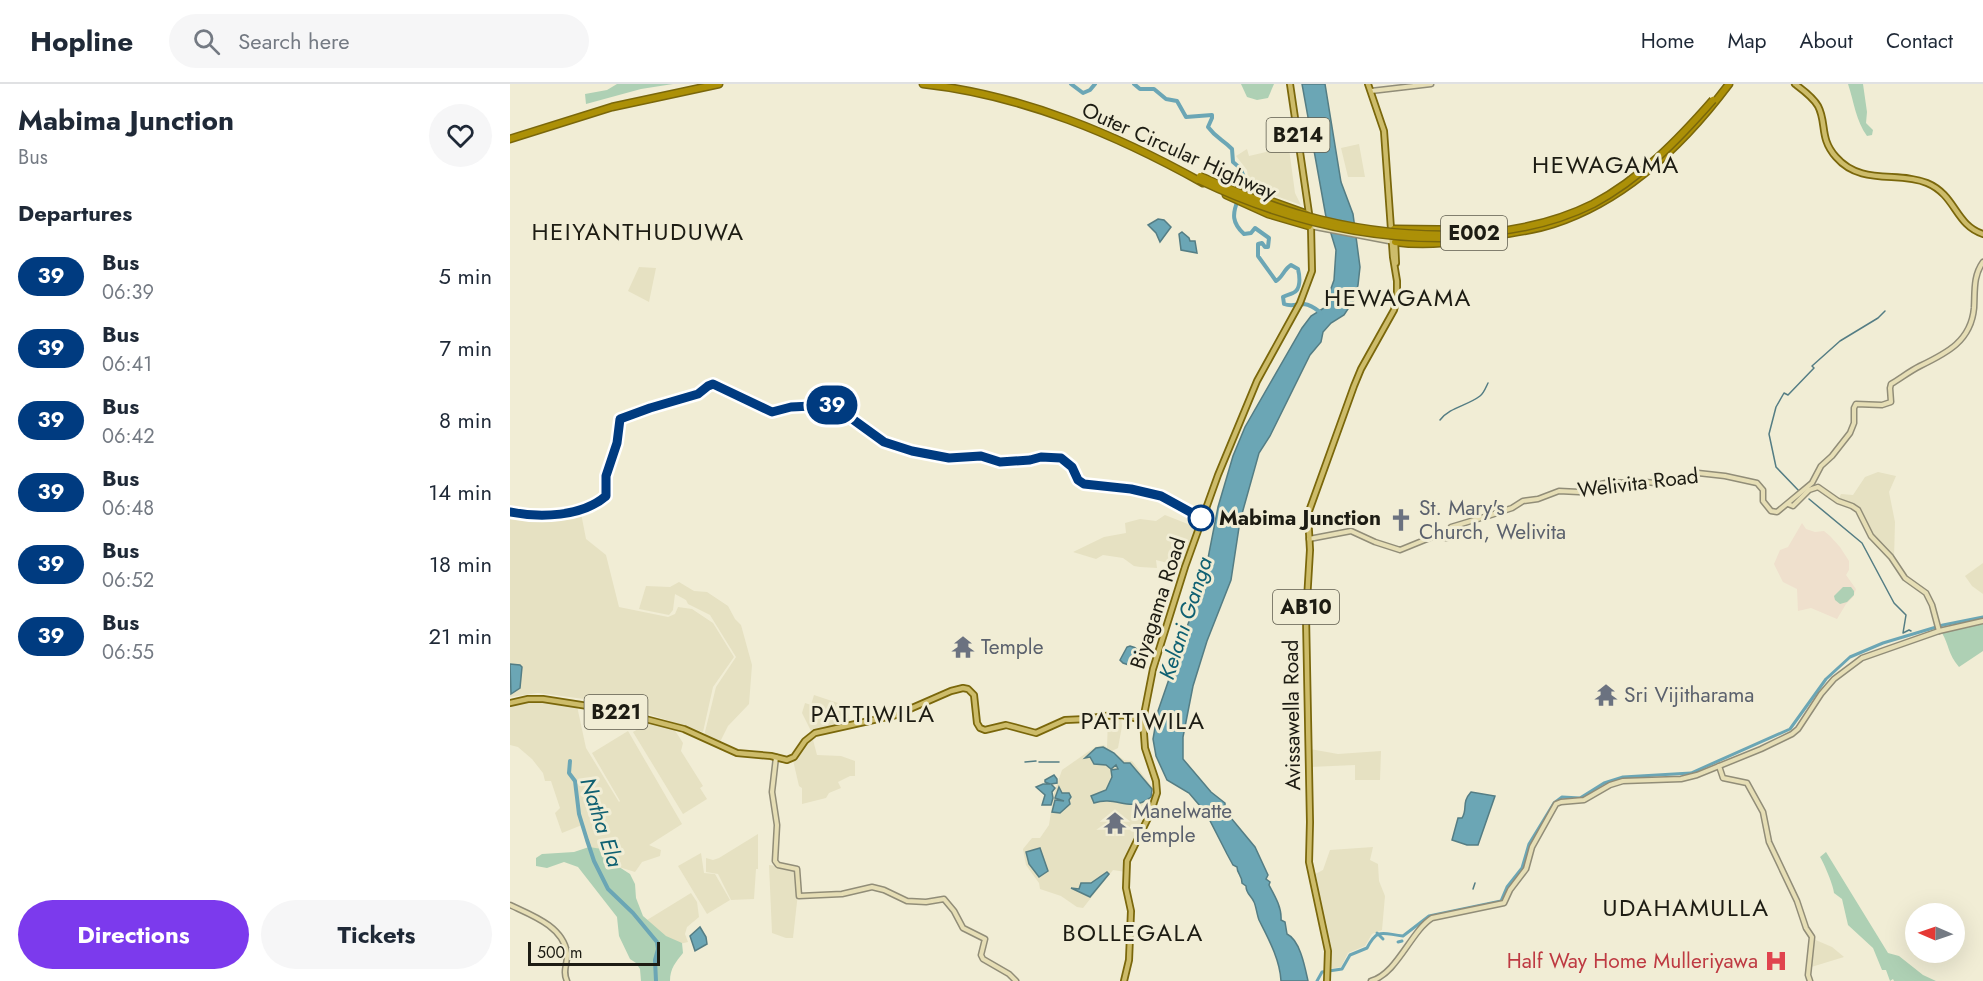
<!DOCTYPE html>
<html lang="en">
<head>
<meta charset="utf-8">
<style>
	body { margin:0; font-family:Jost,sans-serif; background:#f6f6f7; color:#1f2937; height:100vh; display:flex; flex-direction:column; font-size:22px; white-space:nowrap }
	* { box-sizing:border-box; margin:0 }
	p { font-size:20px; color:#747a83 }
	.icon { flex:none; width:33px; height:33px; fill:none; stroke:currentColor; stroke-width:2; stroke-linecap:round; stroke-linejoin:round }
	.map { position:relative; flex:1; overflow:hidden }
	.sheet { display:flex; flex-direction:column; background:#fff; width:510px }
	.sheet>* { flex:none }
	.badge { padding:0 12px; border-radius:20px; font-size:21px; line-height:39px }
	.needle { width:39px; rotate:272deg }
	.fabs { position:absolute; left:1395px; top:819px; display:grid; gap:12px }
	.fabs a { display:grid; place-items:center; width:60px; height:60px; border-radius:50%; background:#fff; box-shadow:0 6px 24px #0002; font-size:30px }
	.scale { position:absolute; left:18px; bottom:15px; width:132px; box-sizing:border-box; padding-left:6px; border:3px solid #1d1c13; border-top:0; font-size:16px; line-height:21px; white-space:nowrap; color:#1d1c13; -webkit-text-stroke:4px #f1edd5; paint-order:stroke }
	.map>.badge { position:absolute; translate:-50% -50%; box-shadow:0 0 0 3px #fff }
	h2 { padding:0 18px; font-size:22px; line-height:54px }
	.round { display:grid; place-items:center; flex:none; width:63px; height:63px; border-radius:32px; background:#f6f6f7 }
	.summary { display:flex; align-items:center; justify-content:space-between; height:102px; padding:0 18px }
	h1 { font-size:28px; font-weight:700; line-height:45px }
	.primary-button { display:flex; gap:12px; margin-top:auto; padding:12px 18px }
	.primary-button a { flex:1; height:69px; border-radius:36px; background:#7c3aed; color:#fff; font-size:24px; font-weight:700; line-height:69px; text-align:center }
	.primary-button a+a { background:#f6f6f7; color:#1f2937 }
	ul { padding:0; list-style:none }
	li { display:flex; align-items:center; gap:18px; height:72px; padding:0 18px }
	li div { flex:1 }
	li b { display:block; font-size:22px }
	li em { font-style:normal }
	li .badge { min-width:66px; font-weight:700; text-align:center }
	header { display:flex; align-items:center; gap:36px; box-sizing:border-box; height:84px; padding:0 30px; background:#fff; border-bottom:2px solid #e0e1e3 }
	header strong { font-size:28px }
	nav { display:flex; gap:33px; margin-inline-start:auto; font-size:21px }
	.search { width:420px; height:54px; background:#f6f6f7; display:flex; align-items:center; gap:15px; box-sizing:border-box; padding:0 21px; border-radius:33px; color:#747a83; font-size:22px }
	main { display:flex; flex:1; min-height:0 }
	.map>svg:first-child { display:block }
	.commercial { fill:#efe0cd }
	.built { fill:#e6e1c2 }
	.green { fill:#aed0b4 }
	.water { fill:#6ba6b5; stroke:#547d84; stroke-width:1.5 }
	.lines { fill:none; stroke-linecap:round; stroke-linejoin:round }
	.stream { stroke:#547d84; stroke-width:1.5 }
	.canal { stroke:#6ba6b5; stroke-width:3 }
	.river { stroke:#6ba6b5; stroke-width:4 }
	.secondary-casing { stroke:#918d78; stroke-width:7 }
	.primary-casing { stroke:#7a670b; stroke-width:8 }
	.highway-casing { stroke:#7a670b; stroke-width:9 }
	.secondary { stroke:#e6deb5; stroke-width:4 }
	.primary { stroke:#cdbc6a; stroke-width:4.5 }
	.highway { stroke:#ac9007; stroke-width:6 }
	.highway-bridge-casing { stroke:#7a670b; stroke-width:9; stroke-linecap:butt }
	.highway-bridge { stroke:#ac9007; stroke-width:6 }
	.line-casing { stroke:#fff; stroke-width:14 }
	.line { stroke:#003b80; stroke-width:9 }
	.stop-dot { fill:#fff; stroke:#003b80; stroke-width:3 }
	.labels { text-anchor:middle; dominant-baseline:central; stroke-width:6; stroke-linejoin:round; paint-order:stroke }
	.shield { fill:#f1edd5; stroke:#5d5b4d; stroke-width:1.5 }
	.shield-label { font-size:20px; font-weight:bold; fill:#1d1c13 }
	.street-label { font-size:21px; fill:#1d1c13; stroke:#f1edd5 }
	.worship-label { font-size:21px; fill:#5b616d; stroke:#f1edd5; text-anchor:start }
	.stop-label { font-size:21px; font-weight:bold; fill:#1d1c13; stroke:#f1edd5; text-anchor:start }
	.health-label { font-size:21px; fill:#be3a42; stroke:#f1edd5; text-anchor:end }
	.water-label { font-size:22px; font-style:italic; fill:#0f6072; stroke:#f1edd5 }
	.quarter-label { font-size:24px; letter-spacing:1.5px; fill:#1d1c13; stroke:#f1edd5 }
</style>
</head>
<body>
<header>
<strong>Hopline</strong>
<div class="search"><svg class="icon" aria-label="search" viewBox="0 0 24 24"><circle cx="10" cy="10" r="6"/><path d="M15 15l6 6"/></svg>Search here</div>
<nav><a>Home</a><a>Map</a><a>About</a><a>Contact</a></nav>
</header>
<main>
<section class="sheet">
<div class="summary"><div><h1>Mabima Junction</h1><p>Bus</p></div><a class="round"><svg class="icon" aria-label="heart" viewBox="0 0 24 24"><path d="M12 20l-8-8c-3-5 5-10 8-4 3-6 11-1 8 4z"/></svg></a></div>
<h2>Departures</h2>
<ul>
<li><span class="badge" style="background:#003b80;color:#fff">39</span><div><b>Bus</b><p>06:39</p></div><em>5 min</em></li>
<li><span class="badge" style="background:#003b80;color:#fff">39</span><div><b>Bus</b><p>06:41</p></div><em>7 min</em></li>
<li><span class="badge" style="background:#003b80;color:#fff">39</span><div><b>Bus</b><p>06:42</p></div><em>8 min</em></li>
<li><span class="badge" style="background:#003b80;color:#fff">39</span><div><b>Bus</b><p>06:48</p></div><em>14 min</em></li>
<li><span class="badge" style="background:#003b80;color:#fff">39</span><div><b>Bus</b><p>06:52</p></div><em>18 min</em></li>
<li><span class="badge" style="background:#003b80;color:#fff">39</span><div><b>Bus</b><p>06:55</p></div><em>21 min</em></li>
</ul>
<div class="primary-button"><a>Directions</a><a>Tickets</a></div>
</section>
<div class="map">
<svg width="1473" height="897" viewBox="0 0 1473 897">
	<rect width="100%" height="100%" fill="#f1edd5"/>
	<path class="commercial" d="M1292,439L1296,445L1305,448L1314,447L1320,452L1330,463L1339,477V486L1336,491L1346,505L1343,513L1336,520L1327,535L1301,524L1288,527L1287,505L1273,498L1264,480L1270,466L1278,463Z"/>
	<g class="built">
		<path d="M786,48L787,55L778,57L785,109L791,121L739,102L737,86L726,72L737,65L739,72L756,68L768,51Z"/>
		<path d="M849,60L855,93H838L831,64Z"/>
		<path d="M129,183L146,184L139,218L118,207Z"/>
		<path d="M1368,388L1386,392L1379,408L1385,438L1384,475L1359,448L1353,429L1347,423L1329,414L1331,410L1343,411L1355,393Z"/>
		<path d="M71,429L76,455L96,471L109,523L158,533L165,530L168,523L182,525L203,539L224,573L203,603L193,648L105,619L28,609L0,613V434L23,438Z"/>
		<path d="M655,431L688,444L673,483L646,476L647,484L630,483L624,482L613,474L593,471L586,475L563,468L594,453L616,449L615,439L630,435L646,437Z"/>
		<path d="M1473,479V510L1462,502L1455,492Z"/>
		<path d="M169,498L184,507L197,508L218,522L225,535L231,541L242,581L239,620L218,642L210,658L194,652L206,603L226,573L200,531L178,520L176,516L165,510L163,526L159,531L129,525L136,502L160,503Z"/>
		<path d="M304,611L337,622L340,640L316,644L302,649L292,629L295,619L301,621Z"/>
		<path d="M25,616L67,622L76,664L109,718L110,717L82,669L118,647L172,740L139,761L151,766L150,772L132,778L125,788L109,783L104,773L95,765L81,771L72,741L52,749L45,729L50,724L41,697H35L33,689L22,675L8,663L0,661V621Z"/>
		<path d="M611,633L612,642L608,664L602,667L614,676L622,677L646,708L645,714L618,774L616,788L603,786L573,824L567,823L551,812L530,805L529,799L516,781L513,765L522,754H530L539,741L544,709L552,686L585,663L594,661L597,664L598,634Z"/>
		<path d="M138,639L164,645L173,659L171,667L193,702L190,704L197,715L173,730L123,648Z"/>
		<path d="M302,652L307,671L331,672L345,677V692H340L328,698L331,704L319,709L316,714L292,720V704L289,702L283,676Z"/>
		<path d="M800,665L828,670L871,667L870,696H845V681L800,683Z"/>
		<path d="M248,750V785H246L244,815L221,816L208,790L196,788V774L203,776L209,774Z"/>
		<path d="M863,763L860,776L868,780L869,797L875,812L872,846L862,850L855,862L838,869L831,883L819,885L803,791L813,786L820,766Z"/>
		<path d="M191,769L194,789L205,790L220,816L197,830L168,782Z"/>
		<path d="M259,781L285,784L289,800L283,854H276L262,849Z"/>
		<path d="M181,809L187,818L189,833L177,843L175,850L178,858L165,861L137,836Z"/>
		<path d="M1301,854L1322,863L1334,873L1298,884Z"/>
	</g>
	<g class="green">
		<path d="M107,0H163L131,5L76,20L75,10L97,6Z"/>
		<path d="M731,0H764L758,14L747,16L737,13Z"/>
		<path d="M1338,0H1353L1357,28L1356,39L1363,46L1362,51L1357,52C1346,37 1344,18 1338,0Z"/>
		<path d="M1333,503H1341L1344,507V511L1337,518L1330,520L1325,516L1324,512Z"/>
		<path d="M1473,540V567L1449,583C1438,570 1439,561 1432,549Z"/>
		<path d="M79,763L92,765L101,772L106,781L120,790L125,800L126,814L133,832L156,852L172,859L173,869C166,878 160,884 160,897H131L130,885L126,879L120,875L109,852L107,833L68,783L54,778L37,784L26,782V774L32,770L64,768Z"/>
		<path d="M1316,768L1378,869L1389,872L1413,891L1426,897H1384L1383,895L1380,897L1376,886H1372L1363,864L1338,841L1332,815L1324,809C1324,803 1314,779 1310,773Z"/>
	</g>
	<g class="water">
		<path d="M792,0H815L831,98L843,130L850,183L848,201L844,216L834,231L821,239L813,248L811,258L800,271L760,352L749,369L730,437L721,496L697,557L683,602L673,653V675L701,708L715,719V724L721,728V734L745,763L758,791L756,795L760,798L759,801C765,812 772,824 771,836L775,838L777,850C790,856 795,883 798,897H771C770,875 757,852 749,836C747,831 746,822 744,818C741,811 736,810 736,802L732,799C732,791 727,790 727,783L723,781L717,770L696,729L679,709L657,696L646,672L643,655L648,627L687,514L692,505L708,423L723,372L735,343L792,244L801,232L814,224L824,196L826,166L816,133Z"/>
		<path d="M648,135L654,136L661,143L650,158L646,149L638,141Z"/>
		<path d="M672,148L679,154L680,157H685L687,169L671,166L669,150Z"/>
		<path d="M620,562C626,563 633,569 634,575L628,584L613,579L610,576L617,563Z"/>
		<path d="M0,580L10,581L12,583L10,604L1,610Z"/>
		<path d="M593,663L604,669L614,679H620L642,705L641,713C620,730 607,711 584,719L581,712L596,706L602,693L601,686L608,685L606,681L601,685L596,681L584,680L580,673L575,674L586,664Z"/>
		<path d="M544,691L547,695V699L541,700L545,704L542,708L543,714L541,721H532L535,711L526,703L533,700H540L535,698V696Z"/>
		<path d="M549,703L552,709H559L561,713L559,716L560,720L550,729L542,728L545,716L554,717L545,714Z"/>
		<path d="M961,708L985,712L968,761H957L942,756L948,734H952C958,725 951,719 961,708Z"/>
		<path d="M530,764L538,787L529,793L519,780L516,768Z"/>
		<path d="M597,788L599,790L580,813L561,804L569,805L571,799H581Z"/>
		<path d="M190,843L196,853L197,860L185,867L180,852Z"/>
	</g>
	<g class="lines">
		<g class="stream">
			<path d="M930,336C940,323 957,322 970,312C974,309 976,303 978,299"/>
			<path d="M1290,408L1266,383L1259,350L1266,323L1274,309L1278,311L1304,284L1302,282L1330,257L1368,234L1375,227"/>
			<path d="M1299,415L1352,459L1384,519L1396,531L1393,549L1399,546L1401,547"/>
			<path d="M515,678L526,677"/>
			<path d="M529,678H549"/>
			<path d="M963,805L965,799"/>
		</g>
		<g class="canal">
			<path d="M867,849L873,855"/>
			<path d="M888,858L892,857"/>
			<path d="M807,897L812,888L832,885L840,871L857,864C868,843 873,850 893,852L919,832L991,817L997,803L1012,784L1019,760L1044,719L1052,713L1070,714L1094,699L1113,693L1181,689L1280,645L1316,595L1340,573L1373,559L1433,541L1473,533"/>
		</g>
		<g class="river">
			<path d="M561,0L573,9L580,6L585,0"/>
			<path d="M624,0L630,5H644L656,15L667,17L676,33L702,31V34L698,43C707,55 712,55 722,65L723,78L730,84L735,95L732,106"/>
			<path d="M728,116C722,130 722,139 734,150L741,149L745,144L759,154L758,163H755L752,159L748,160V172L766,197C773,193 774,185 781,181L788,185C790,193 791,206 783,209C779,211 776,211 773,213L774,220C782,223 786,220 794,220C802,221 806,225 811,229"/>
			<path d="M60,677L59,689L65,697L69,730L77,756L84,777L98,805L123,829L147,858L148,865L145,876L146,897"/>
		</g>
		<g class="secondary-casing">
			<g id="secondary">
				<path d="M861,7L921,0"/>
				<path d="M800,142L884,158"/>
				<path d="M1278,420L1283,422L1299,406L1308,403L1328,417L1342,422L1348,426L1361,452L1381,473L1395,494L1416,509L1422,521L1429,547"/>
				<path d="M799,455L841,447L865,458L890,466L922,453L937,454L941,443L981,431L1002,424L1013,417L1028,415L1049,407L1069,408L1086,401L1096,399L1134,398L1160,400L1188,389L1215,392L1247,399L1253,406V417L1261,427L1267,428L1302,399L1311,382L1322,372L1340,349L1344,339V324L1346,320L1372,321L1381,318L1380,304L1381,300C1391,294 1400,287 1410,282C1437,269 1461,257 1464,224C1465,207 1463,192 1473,178"/>
				<path d="M266,673L262,708L267,741L265,777L268,781L287,785L289,812L332,810L362,803L374,806L397,817L416,818L434,815L444,827L453,844L475,855L471,871L473,875L499,890L506,897"/>
				<path d="M1209,682L1213,694L1237,699L1253,728L1259,758L1287,817L1296,844L1302,853L1298,891L1300,897"/>
				<path d="M0,821C21,831 53,842 57,869C58,880 52,886 57,897"/>
				<path d="M861,897C887,890 901,847 922,834L994,819L1000,806L1016,785L1022,763L1046,720L1051,718L1074,716L1100,701L1113,697L1171,695L1187,691L1251,665L1282,650L1288,645L1311,610L1324,595L1352,574L1429,547L1473,537"/>
			</g>
		</g>
		<g class="primary-casing">
			<g id="primary">
				<path d="M1285,0C1293,6 1303,13 1308,22C1317,39 1309,54 1326,73C1351,102 1388,87 1417,99C1446,111 1445,141 1473,150"/>
				<path d="M885,157L886,179"/>
				<path d="M0,428C31,434 71,434 96,412V392L107,359L110,335L140,324L188,310L198,301L203,300L262,328L281,323L323,321L374,358L402,367L439,374L471,372L489,377L548,373L561,382L571,399C587,404 603,402 619,405C646,409 669,421 693,435"/>
				<path d="M0,619L18,615H33L97,625L174,645L227,669L261,672L277,676L284,673L295,657L305,649L386,631L441,607L453,604L458,605L464,611L467,639L470,644L475,646L496,641L526,649L555,636L577,635L594,632L612,631L633,636"/>
				<path d="M614,897L619,876L621,827L616,804L617,777L640,730L647,709L646,697L635,664L633,636L643,585L675,483L708,391L747,297L790,219L802,187L801,143L780,0"/>
				<path d="M817,897L818,867L799,778L800,738L796,533L800,466L798,430L844,302L851,285L884,226L887,215V197L883,173L874,47L858,0"/>
			</g>
		</g>
		<g class="highway-casing">
			<g id="highway">
				<path d="M413,0C513,11 607,51 693,99"/>
				<path d="M0,55L102,23L209,0"/>
				<path d="M719,102L797,130"/>
				<path d="M716,111L758,130L799,142"/>
				<path d="M884,145L973,146"/>
				<path d="M885,158C921,163 953,157 989,151C1007,148 1025,146 1043,140C1117,116 1174,60 1219,0"/>
			</g>
		</g>
		<use href="#secondary" class="secondary"/>
		<use href="#primary" class="primary"/>
		<use href="#highway" class="highway"/>
		<g class="highway-bridge-casing">
			<g id="highway-bridge">
				<path d="M690,92C724,107 757,121 793,131C881,156 999,162 1083,120C1130,95 1168,56 1203,16"/>
				<path d="M689,96C779,139 875,161 975,152"/>
			</g>
		</g>
		<use href="#highway-bridge" class="highway-bridge"/>
	</g>
	<g class="lines">
		<g class="line-casing">
			<path id="line" d="M0,428C30,434 72,433 96,412V392L107,359L110,335L140,324L188,310L198,302L203,300L262,328L281,323L323,321L374,358L402,367L439,374L471,372L490,378L520,376L531,373L551,374L562,383L568,396L574,400L621,405L651,412L693,435"/>
		</g>
		<use href="#line" class="line"/>
	</g>
	<defs>
		<g id="church-bare" transform="scale(1.8)"><path d="M-1.2-6h2.4v3.5h3.3v2.4h-3.3V6h-2.4V-.1h-3.3v-2.4h3.3Z" fill="#6b7280" stroke="#f1edd5" stroke-width="2.5" paint-order="stroke"/></g>
		<g id="temple-bare" transform="scale(1.8)"><path d="M0-6L5-2H3V0L6.5 2.5H4V6H1.5V3h-3V6H-4V2.5H-6.5L-3 0V-2H-5Z" fill="#6b7280" stroke="#f1edd5" stroke-width="2.5" paint-order="stroke"/></g>
		<g id="hospital-bare" transform="scale(1.8)"><path d="M-5-5h3v3.5h4V-5h3V5h-3V1.5h-4V5h-3Z" fill="#e0444e" stroke="#f1edd5" stroke-width="2.5" paint-order="stroke"/></g>
	</defs>
	<g fill-rule="evenodd">
		<use href="#church-bare" x="891" y="436"/>
		<use href="#temple-bare" x="453" y="563"/>
		<use href="#temple-bare" x="1096" y="611"/>
		<use href="#temple-bare" x="605" y="739"/>
		<use href="#hospital-bare" x="1266" y="877"/>
	</g>
	<circle class="stop-dot" cx="691" cy="434" r="12"/>
	<g class="labels">
		<g class="shield">
			<rect x="756.5" y="34" width="63" height="34" rx="4.5"/>
			<rect x="931" y="132" width="66" height="34" rx="4.5"/>
			<rect x="763" y="506" width="66" height="34" rx="4.5"/>
			<rect x="74.5" y="611" width="63" height="34" rx="4.5"/>
		</g>
		<g class="shield-label">
			<text x="788" y="51">B214</text>
			<text x="964" y="149">E002</text>
			<text x="796" y="523">AB10</text>
			<text x="106" y="628">B221</text>
		</g>
		<g class="street-label">
			<text transform="translate(669 67) rotate(24)">Outer Circular Highway</text>
			<text transform="translate(1128 399) rotate(-7)">Welivita Road</text>
			<text transform="translate(648 519) rotate(-72)">Biyagama Road</text>
			<text transform="translate(782 631) rotate(-91)">Avissawella Road</text>
		</g>
		<g class="worship-label">
			<text x="909" y="424">St. Mary's<tspan x="909" dy="24">Church, Welivita</tspan></text>
			<text x="471" y="563">Temple</text>
			<text x="1114" y="611">Sri Vijitharama</text>
			<text x="623" y="727">Manelwatte<tspan x="623" dy="24">Temple</tspan></text>
		</g>
		<g class="stop-label">
			<text x="709" y="434">Mabima Junction</text>
		</g>
		<g class="health-label">
			<text x="1248" y="877">Half Way Home Mulleriyawa</text>
		</g>
		<g class="water-label">
			<text transform="translate(675 534) rotate(-72)">Kelani Ganga</text>
			<text transform="translate(92 738) rotate(72)">Natha Ela</text>
		</g>
		<g class="quarter-label">
			<text x="1096" y="80">HEWAGAMA</text>
			<text x="128" y="147">HEIYANTHUDUWA</text>
			<text x="888" y="213">HEWAGAMA</text>
			<text x="363" y="629">PATTIWILA</text>
			<text x="633" y="636">PATTIWILA</text>
			<text x="1176" y="823">UDAHAMULLA</text>
			<text x="623" y="848">BOLLEGALA</text>
		</g>
	</g>
</svg>
<div class="fabs">
<a><svg class="needle" viewBox="-14 -14 28 28"><path d="M0-13l5 13h-10z" fill="#e53935"/><path d="M0 13l5-13h-10z" fill="#747a83"/></svg></a>
</div>
<div class="scale">500 m</div>
<b class="badge" style="left:322px;top:321px;background:#003b80;color:#fff">39</b>
</div>
</main>
</body>
</html>
